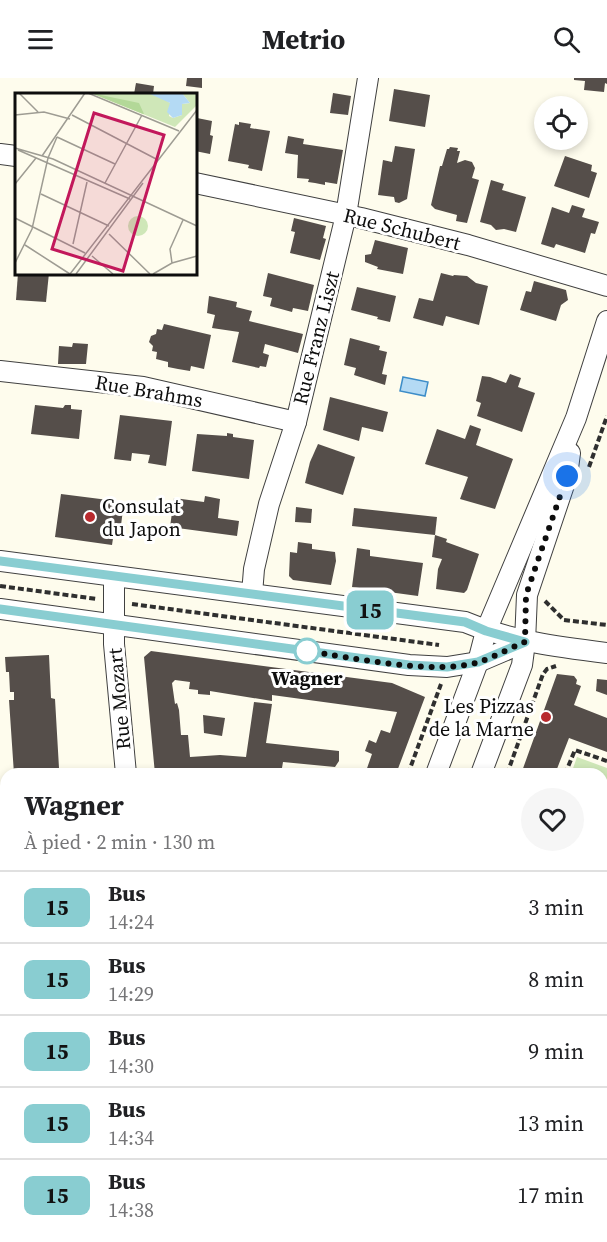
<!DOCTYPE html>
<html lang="fr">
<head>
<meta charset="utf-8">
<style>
	body { margin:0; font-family:"Source Serif 4",serif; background:#f6f6f6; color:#202124; height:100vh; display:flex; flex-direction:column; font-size:22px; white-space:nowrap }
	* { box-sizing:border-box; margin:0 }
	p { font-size:20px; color:#757577 }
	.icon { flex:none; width:33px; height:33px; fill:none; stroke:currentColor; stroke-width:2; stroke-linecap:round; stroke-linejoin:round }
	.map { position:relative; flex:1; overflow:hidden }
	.details { position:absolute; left:0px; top:690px; width:608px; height:474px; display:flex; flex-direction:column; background:#fff; border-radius:18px 18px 0 0; box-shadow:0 3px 9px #0003 }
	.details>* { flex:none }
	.badge { padding:0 12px; border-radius:9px; font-size:21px; line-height:39px }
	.fabs { position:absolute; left:534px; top:18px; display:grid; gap:12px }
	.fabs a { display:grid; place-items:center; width:54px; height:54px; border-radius:50%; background:#fff; box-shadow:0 3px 9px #0003; font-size:30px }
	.you { position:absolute; width:30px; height:30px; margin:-15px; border:4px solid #fff; border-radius:50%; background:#1a73e8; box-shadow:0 0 0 9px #1a73e833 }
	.map>.badge { position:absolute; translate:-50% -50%; box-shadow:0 0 0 3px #fff }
	.round { display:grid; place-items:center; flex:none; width:63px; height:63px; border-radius:32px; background:#f6f6f6 }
	.overview { display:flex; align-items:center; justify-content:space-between; height:102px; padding:0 24px }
	h1 { font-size:28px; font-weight:700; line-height:45px }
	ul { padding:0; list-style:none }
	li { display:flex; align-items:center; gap:18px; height:72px; padding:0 24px; border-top:2px solid #e0e0e0 }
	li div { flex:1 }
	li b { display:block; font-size:22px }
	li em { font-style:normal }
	li .badge { min-width:66px; font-weight:700; text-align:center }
	header { display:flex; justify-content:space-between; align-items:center; height:78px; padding:0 24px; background:#fff; font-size:27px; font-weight:700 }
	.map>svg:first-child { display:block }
	.green { fill:#cfe7b8 }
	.water { fill:#b4daf4; stroke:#3d8dc8; stroke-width:1.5 }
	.building { fill:#554e4a }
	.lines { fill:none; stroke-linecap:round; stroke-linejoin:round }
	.minor-casing { stroke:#404040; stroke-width:22 }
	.path { stroke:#2f2f2f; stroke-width:4; stroke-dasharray:6 3; stroke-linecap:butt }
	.minor { stroke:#fff; stroke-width:20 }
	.line-casing { stroke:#fff; stroke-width:14 }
	.line { stroke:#89cdd1; stroke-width:9 }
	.walk { stroke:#0d0d0d; stroke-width:6; stroke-dasharray:0 10.8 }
	.poi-dot { fill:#b82a2d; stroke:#fff; stroke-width:2 }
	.stop-dot { fill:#fff; stroke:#89cdd1; stroke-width:3 }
	.labels { text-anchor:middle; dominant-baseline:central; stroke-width:6; stroke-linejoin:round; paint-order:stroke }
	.street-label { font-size:20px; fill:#0d0d0d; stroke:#fff }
	.poi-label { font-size:20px; fill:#0d0d0d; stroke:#fff; text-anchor:start }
	.stop-label { font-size:20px; font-weight:bold; fill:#0d0d0d; stroke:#fff }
	.inset-road { fill:none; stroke:#9e9c93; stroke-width:1.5 }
	.view { fill:#c2185b; fill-opacity:0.15; stroke:#c2185b; stroke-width:3 }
	.inset-edge { fill:none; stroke:#0d0d0d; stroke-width:3 }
</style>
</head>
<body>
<header><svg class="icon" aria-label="menu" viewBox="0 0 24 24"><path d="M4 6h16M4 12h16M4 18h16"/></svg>Metrio<svg class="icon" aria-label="search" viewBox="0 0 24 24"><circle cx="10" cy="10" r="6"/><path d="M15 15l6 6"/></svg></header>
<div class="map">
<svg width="607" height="1164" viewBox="0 0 607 1164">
	<rect width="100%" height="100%" fill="#fefced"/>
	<path class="green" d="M577,679L607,690V848L602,846V696H571Z"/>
	<path class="water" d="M403,299L428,304L425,318L400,313Z"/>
	<g class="building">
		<path d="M187,0H202V10L186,8Z"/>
		<path d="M574,0H607V6L605,5L604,14L584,12L585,3L574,2Z"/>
		<path d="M136,5L154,8L153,16H134Z"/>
		<path d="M394,11L430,17L425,49L389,43Z"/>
		<path d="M333,15L351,18L348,37L330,35Z"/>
		<path d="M195,31L198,32L197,40L212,43L210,57L213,58L210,76L195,73Z"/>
		<path d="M239,44L251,46L250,50L270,53L262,93L248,90L249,87L228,83L235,46L239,47Z"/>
		<path d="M288,58L304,61L303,66L343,72L337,106L325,104V107L315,105L308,104L309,101L297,100L298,77L285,75Z"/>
		<path d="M395,68L415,71L407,121L399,125L395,124L394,119L378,117L383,82L392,84Z"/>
		<path d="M450,69L458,70L457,73H460L457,85L465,82L472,84L475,90L472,100L479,102L467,145L456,143L457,137L435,131L431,127L440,88H442L447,71H449Z"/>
		<path d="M565,78L592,87L591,93L597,95L589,120L554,108Z"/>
		<path d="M491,102L504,106L502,112L526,119L516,154L504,151L496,152L491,147L480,144Z"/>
		<path d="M572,127L585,131L582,139L599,144L595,156L591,155L585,175L556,166L554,170L541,166L552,129L569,135Z"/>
		<path d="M294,140L326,148L323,160L326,161L320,182L290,175L295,154L291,153Z"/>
		<path d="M375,162L408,170L403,196L377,191L378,189L365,184V177L371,176Z"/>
		<path d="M18,195H49L46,224L16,222Z"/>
		<path d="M268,195L314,207L308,233L293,230L292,234L270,228L272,220L263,218Z"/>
		<path d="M441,195L453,198L454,197L467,198L476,205L488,208L479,247L446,238L443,248L413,240L419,220L433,223Z"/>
		<path d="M534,203L566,212L568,222L561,227L556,243L520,232L526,213L531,214Z"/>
		<path d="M357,209L396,218L390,244L377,241L378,239L351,232Z"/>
		<path d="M209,218L237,224L236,229L252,233L249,243L303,256L298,275L265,266L263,275L269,277L266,289L260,288L259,290L232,284L239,254L212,250L215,237L207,235Z"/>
		<path d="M164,246L211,257L204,291L191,288L190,293L178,291L168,289V284L156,281L157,274L152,273L153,268L149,264L151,258L156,256L157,251L162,252Z"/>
		<path d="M350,260L380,268L379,272L387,274L382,296L387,297L385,307L354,297L356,290L344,287Z"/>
		<path d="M73,265L88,266L86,286H58L59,268L72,269Z"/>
		<path d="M510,296L521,300L518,309L535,315L522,354L477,338L481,325L476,323L482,298L490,299L506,305Z"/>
		<path d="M330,319L388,334L383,354L362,349L359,363L323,352Z"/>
		<path d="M35,327L63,330L65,327H71V331L82,332L79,361L31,356Z"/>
		<path d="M120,337L172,343L166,388L148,385L150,377L132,375L131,383L114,381Z"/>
		<path d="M470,347L481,351L476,367L513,381L495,431L460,421L468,399L425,386L437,351L465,361Z"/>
		<path d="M227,355L233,356V359L254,362L249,401L192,393L197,356L227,358Z"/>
		<path d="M318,366L355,379L343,417L305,405L310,384Z"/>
		<path d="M61,416L124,424L120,455L114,454L112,467L55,459Z"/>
		<path d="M205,418L220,421L218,440L239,443L237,458L170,449L174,420L204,424Z"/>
		<path d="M296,429L312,431L311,445L295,444Z"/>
		<path d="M354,430L437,439L435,457L352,448Z"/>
		<path d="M435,457L447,461L446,464L479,476L467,512L464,515L436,511L438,491L442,481L432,479Z"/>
		<path d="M298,464L312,466V471L335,474L336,483L331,507L293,502L289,498L290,474L297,475Z"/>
		<path d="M357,470L370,472V478L423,485L418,518L352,509Z"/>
		<path d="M151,573L392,605L425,619L396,696H365L372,676L365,673L369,662L376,665L381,652L390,655L397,634L272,617V623L210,613V617L198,616V612L189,611L190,604L175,602L172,605L175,626L177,625L179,632L181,657H188L190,679L220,677L246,679L254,624L272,626L266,665L339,673V683L335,689L283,684L281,696H217V694L155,696L144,579Z"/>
		<path d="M49,577L51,620L55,621L59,690H68V696H14L9,622H14V614H10L9,594H6L5,579Z"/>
		<path d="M557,596L574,598L577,602L576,606L581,608L574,627L607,640V674L569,660L555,696H521Z"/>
		<path d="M597,601L607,602V617L596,613Z"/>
		<path d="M203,637L225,640L222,658L204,655Z"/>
		<path d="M602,862L607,864V960L602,958Z"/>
		<path d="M602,1013L607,1016V1068L602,1066Z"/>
		<path d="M0,1086L6,1087V1119L0,1118Z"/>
		<path d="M602,1106L607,1109V1131L602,1128Z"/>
		<path d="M44,1158H98L110,1160L112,1164H24L25,1159L43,1163Z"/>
		<path d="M189,1158H221L219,1164H187Z"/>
		<path d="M501,1158H577L589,1164H513Z"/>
	</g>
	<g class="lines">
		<g class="minor-casing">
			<g id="minor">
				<path d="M0,76L16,78"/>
				<path d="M195,105L361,140L468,167L607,208"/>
				<path d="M0,293L143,309L296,344"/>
				<path d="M0,483L465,544C511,563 558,569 607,575"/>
				<path d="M114,498V566L126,696"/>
				<path d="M252,516L254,491L269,426L296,344L346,137L368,0"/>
				<path d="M0,531L409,587L447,589L478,584L525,564"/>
				<path d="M436,696L478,584L486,553L576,340L607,243"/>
				<path d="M481,696L522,587L525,564L527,517L567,398L570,375"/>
				<path d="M0,785H6"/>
				<path d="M602,987L607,990"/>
				<path d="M0,1058L6,1059"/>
				<path d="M421,1158L436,1164"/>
				<path d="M258,1164L260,1158"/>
				<path d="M304,1164L306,1158"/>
			</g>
		</g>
		<g class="path">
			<path d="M589,389L607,338"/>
			<path d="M0,508L97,521"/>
			<path d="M545,523L564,542"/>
			<path d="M132,526L439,567"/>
			<path d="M564,542L607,547"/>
			<path d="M408,696L441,606"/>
			<path d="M507,696L543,596L547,591L556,588"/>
			<path d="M565,696L575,672L607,683"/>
			<path d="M602,853L607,856"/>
			<path d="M232,1164L235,1158"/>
			<path d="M330,1164L332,1158"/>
		</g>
		<use href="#minor" class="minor"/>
	</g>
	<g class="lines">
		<g class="line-casing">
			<path id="line" d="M0,483L465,544L486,553L525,564L478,584L447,589L409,587L0,531"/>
		</g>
		<use href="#line" class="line"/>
		<path class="walk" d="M307,573H305C353,579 432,598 479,584C494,579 510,570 525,564L526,517L567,398"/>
	</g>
	<g class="poi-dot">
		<circle cx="90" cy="439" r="6"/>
		<circle cx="546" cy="639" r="6"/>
	</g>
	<circle class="stop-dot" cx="307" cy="573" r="12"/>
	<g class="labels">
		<g class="street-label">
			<text transform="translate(402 151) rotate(14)">Rue Schubert</text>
			<text transform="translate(316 260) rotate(-76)">Rue Franz Liszt</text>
			<text transform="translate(149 313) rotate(10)">Rue Brahms</text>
			<text transform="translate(119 621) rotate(-95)">Rue Mozart</text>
		</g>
		<g class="poi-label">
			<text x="102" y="428">Consulat<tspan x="102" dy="23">du Japon</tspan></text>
			<text x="534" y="628" text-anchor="end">Les Pizzas<tspan x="534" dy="23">de la Marne</tspan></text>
		</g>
		<g class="stop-label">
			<text x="307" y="600">Wagner</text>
		</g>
	</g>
	<g transform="translate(15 15)">
		<rect width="182" height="182" fill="#fefced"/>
		<path d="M76,0H133L147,4L156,11L154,23L158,25L167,22V11L175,10L167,0H181V13L160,34ZM113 133a10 10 0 1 1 20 0a10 10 0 1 1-20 0Z" fill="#cfe7b8"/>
		<path d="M76,0L124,10L129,21H128Z" fill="#b3d898"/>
		<path d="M133,0H167L175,10L167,11V22L158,25L152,19L155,10Z" fill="#b4daf4"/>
		<path class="inset-road" d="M4,0L23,19M73,0L164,38M0,22L29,19L55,26M57,22L143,67M42,44L100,71M0,55L38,66L182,133M3,57L115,106M27,63L70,0M90,90L127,22M0,91L21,65M26,101L94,133M0,125L70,160M94,141L135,181M58,151L72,89M10,152L55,181M77,163L98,181M0,170L17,136L33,65L42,44M157,170L155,156L168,127M55,181L182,17M61,181L128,90M138,181L157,170L182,163"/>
		<path class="view" d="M79,20L149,42L108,178L37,156Z"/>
		<rect width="182" height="182" class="inset-edge"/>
	</g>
</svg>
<div class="fabs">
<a><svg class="icon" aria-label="locate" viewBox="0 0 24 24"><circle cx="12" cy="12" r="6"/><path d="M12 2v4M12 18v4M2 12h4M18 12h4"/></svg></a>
</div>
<div class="you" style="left:567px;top:398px"></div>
<b class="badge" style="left:370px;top:532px;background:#89cdd1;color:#111">15</b>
<section class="details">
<div class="overview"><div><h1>Wagner</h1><p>À pied · 2 min · 130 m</p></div><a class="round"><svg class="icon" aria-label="heart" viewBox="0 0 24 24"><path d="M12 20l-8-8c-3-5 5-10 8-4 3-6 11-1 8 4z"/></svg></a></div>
<ul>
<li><span class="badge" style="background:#89cdd1;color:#111">15</span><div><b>Bus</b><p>14:24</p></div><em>3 min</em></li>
<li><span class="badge" style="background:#89cdd1;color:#111">15</span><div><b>Bus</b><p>14:29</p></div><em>8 min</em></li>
<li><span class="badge" style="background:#89cdd1;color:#111">15</span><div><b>Bus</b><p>14:30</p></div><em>9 min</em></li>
<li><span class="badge" style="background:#89cdd1;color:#111">15</span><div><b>Bus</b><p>14:34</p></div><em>13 min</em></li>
<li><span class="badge" style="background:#89cdd1;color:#111">15</span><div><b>Bus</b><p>14:38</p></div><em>17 min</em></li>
</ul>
</section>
</div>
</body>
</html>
